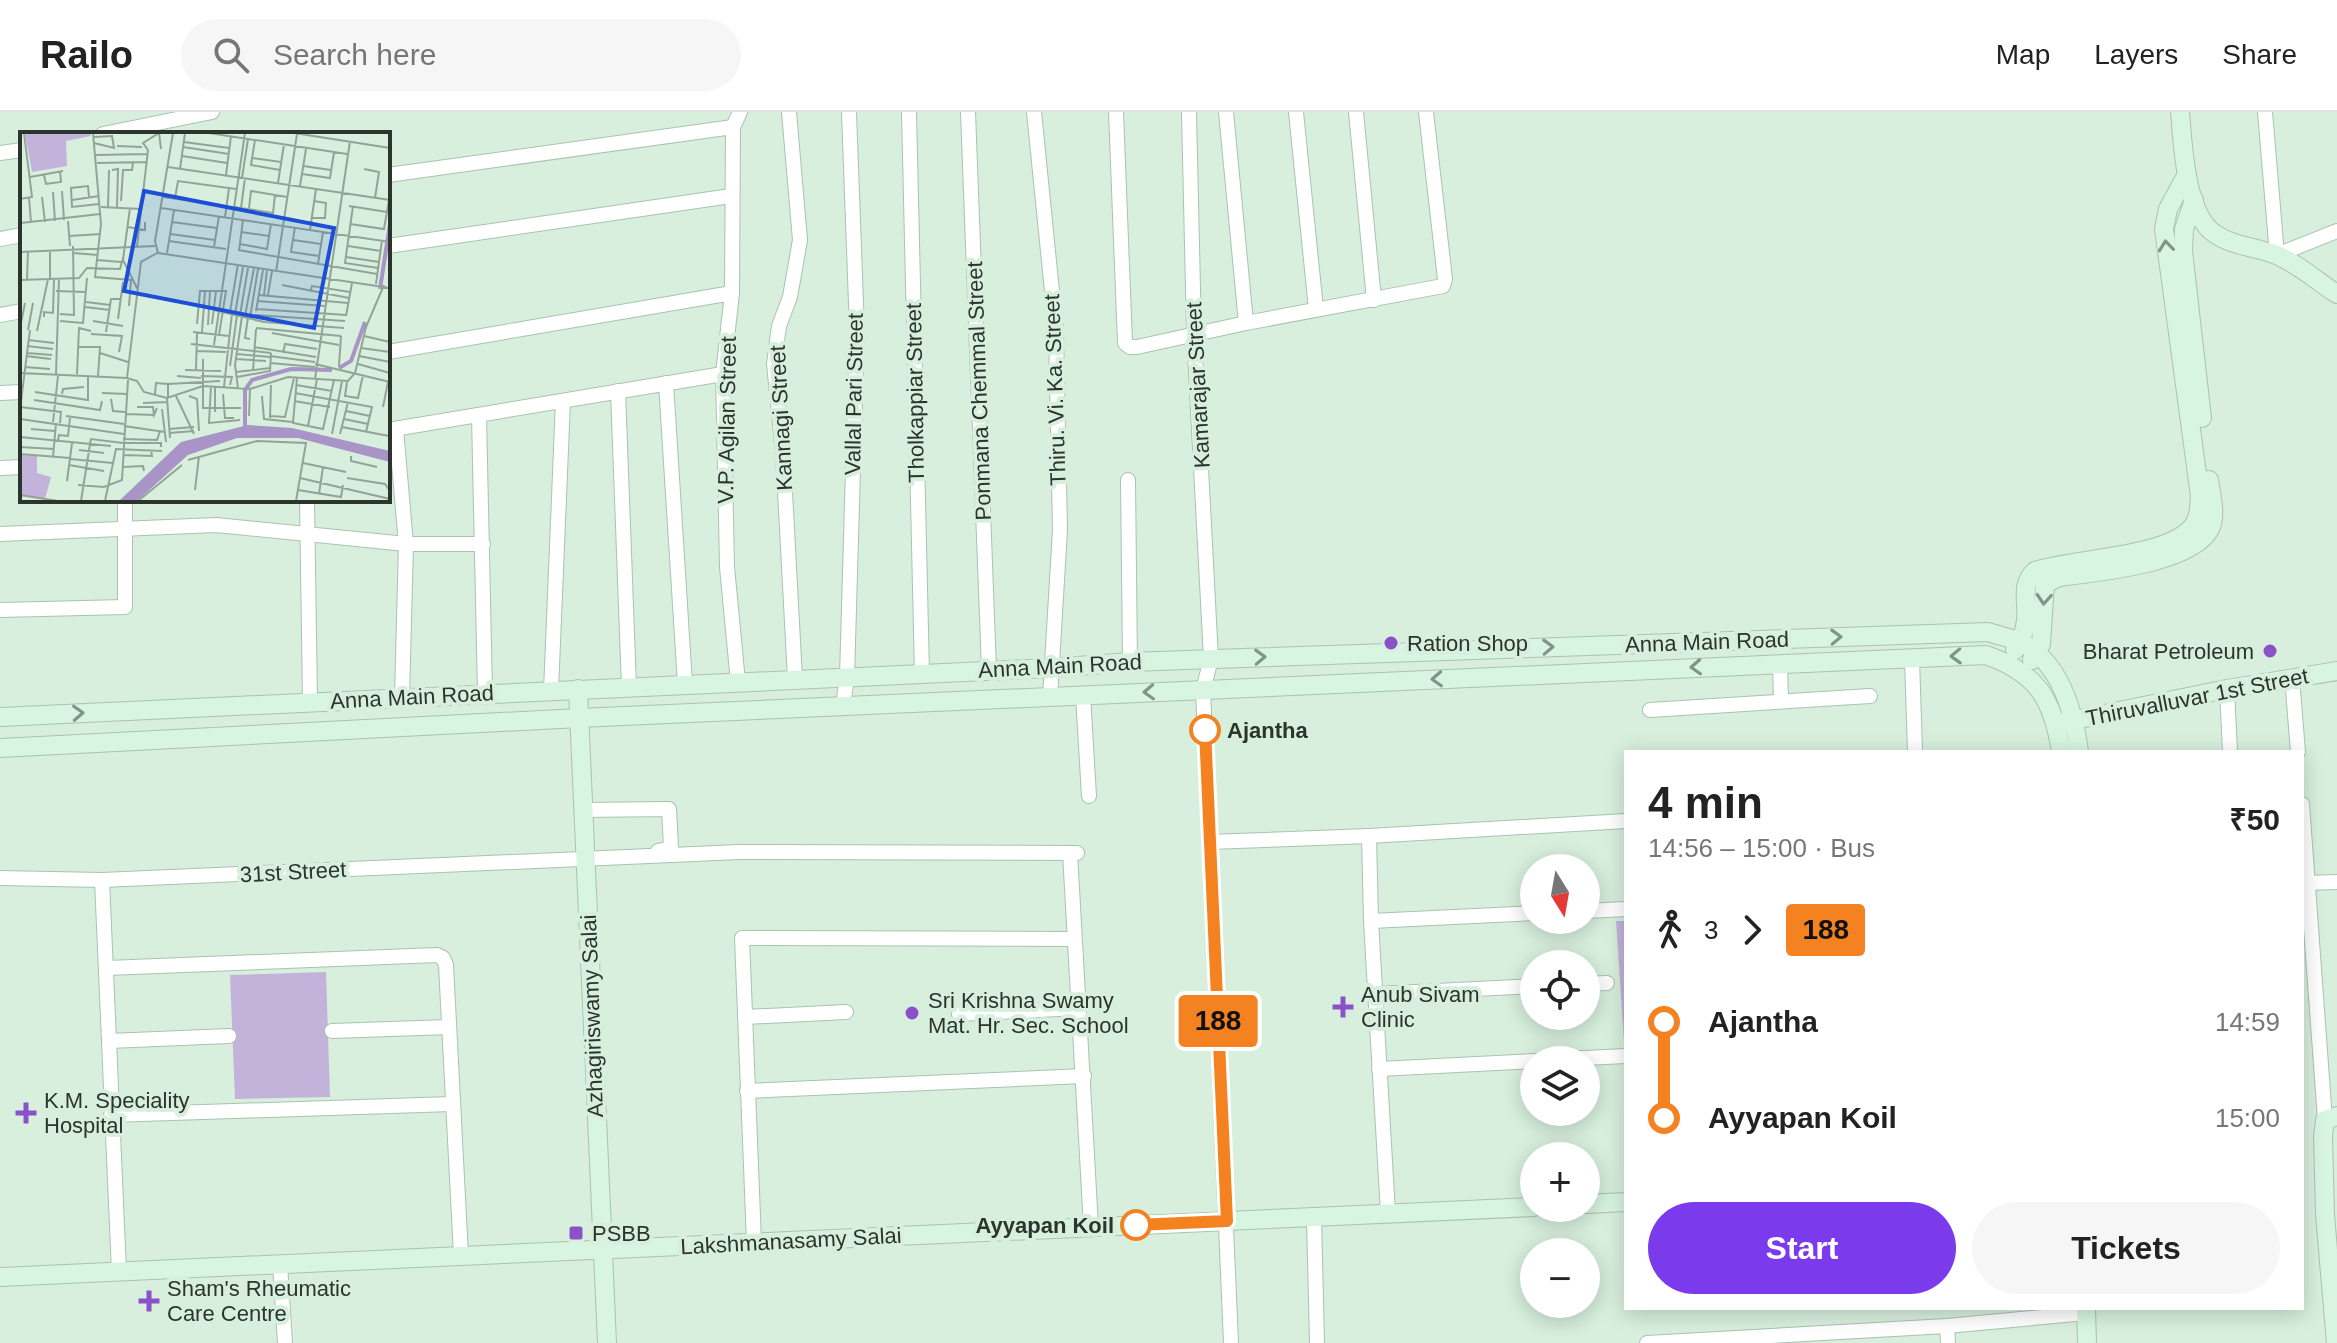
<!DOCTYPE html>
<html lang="en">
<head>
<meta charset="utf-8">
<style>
	body { margin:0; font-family:Helvetica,sans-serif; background:#f6f6f6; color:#222; height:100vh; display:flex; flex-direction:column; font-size:30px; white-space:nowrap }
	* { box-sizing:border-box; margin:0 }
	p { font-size:26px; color:#767676 }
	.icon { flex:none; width:44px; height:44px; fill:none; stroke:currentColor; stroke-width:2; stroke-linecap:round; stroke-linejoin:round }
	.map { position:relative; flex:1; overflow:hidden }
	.panel { position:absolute; left:1624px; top:638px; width:680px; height:560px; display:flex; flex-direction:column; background:#fff; border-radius:0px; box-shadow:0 4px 20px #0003 }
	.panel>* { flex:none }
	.badge { padding:0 16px; border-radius:6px; font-size:28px; line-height:52px }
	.needle { width:52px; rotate:169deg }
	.fabs { position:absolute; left:1520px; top:742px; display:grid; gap:16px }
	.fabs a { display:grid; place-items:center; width:80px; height:80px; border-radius:50%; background:#fff; box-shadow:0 4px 20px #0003; font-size:40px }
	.map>.badge { position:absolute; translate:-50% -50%; box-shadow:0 0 0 4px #fff }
	.legs { display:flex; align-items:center; gap:12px; height:88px; padding:0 24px; font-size:26px }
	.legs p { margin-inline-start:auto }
	.head { display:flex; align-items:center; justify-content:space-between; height:136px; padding:0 24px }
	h1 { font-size:44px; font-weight:800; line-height:60px }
	.button { display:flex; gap:16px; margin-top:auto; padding:16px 24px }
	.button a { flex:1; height:92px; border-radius:48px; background:#7c3aed; color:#fff; font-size:32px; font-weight:800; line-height:92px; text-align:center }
	.button a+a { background:#f6f6f6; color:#222 }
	ul { padding:0 24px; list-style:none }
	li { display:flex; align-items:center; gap:28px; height:96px; font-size:30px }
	li i { display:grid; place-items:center; width:12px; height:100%; margin:0 10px; background:currentColor }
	li i::after { content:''; width:20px; height:20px; margin:-10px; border:6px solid; border-radius:50%; background:#fff }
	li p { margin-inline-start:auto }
	li:first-child i { background:linear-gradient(#0000 50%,currentColor 0) }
	li:last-child i { background:linear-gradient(currentColor 50%,#0000 0) }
	header { display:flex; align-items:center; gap:48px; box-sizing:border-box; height:112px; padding:0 40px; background:#fff; border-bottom:2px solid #e0e0e0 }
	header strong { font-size:38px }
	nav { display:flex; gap:44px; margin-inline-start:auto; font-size:28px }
	.search { width:560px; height:72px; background:#f6f6f6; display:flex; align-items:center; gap:20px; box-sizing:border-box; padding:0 28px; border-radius:44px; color:#767676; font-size:30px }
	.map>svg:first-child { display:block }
	.green { fill:#c3b3db }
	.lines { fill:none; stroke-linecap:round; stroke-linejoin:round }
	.street-casing { stroke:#acc2b1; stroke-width:16 }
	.secondary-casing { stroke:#acc2b1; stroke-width:20 }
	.street { stroke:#fff; stroke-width:14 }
	.secondary { stroke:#d7f5e0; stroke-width:18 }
	.oneway { stroke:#819486 }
	.line-1-casing { stroke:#fff; stroke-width:18 }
	.line-1 { stroke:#f58220; stroke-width:12 }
	.poi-dot { fill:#8a51c9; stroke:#d8efdd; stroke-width:3 }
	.stop-1-dot { fill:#fff; stroke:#f58220; stroke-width:4 }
	.labels { text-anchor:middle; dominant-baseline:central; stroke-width:8; stroke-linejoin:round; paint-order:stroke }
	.street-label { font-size:22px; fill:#2b342d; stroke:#d8efdd }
	.poi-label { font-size:22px; fill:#2b342d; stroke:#d8efdd; text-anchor:start }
	.stop-label { font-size:22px; font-weight:bold; fill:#2b342d; stroke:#d8efdd; text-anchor:start }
	.inset-river { fill:none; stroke:#a894c7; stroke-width:4 }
	.inset-road { fill:none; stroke:#93a497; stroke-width:2 }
	.view { fill:#1d4ed8; fill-opacity:0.15; stroke:#1d4ed8; stroke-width:4 }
	.inset-edge { fill:none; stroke:#2b342d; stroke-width:4 }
</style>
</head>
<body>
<header>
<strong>Railo</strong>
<div class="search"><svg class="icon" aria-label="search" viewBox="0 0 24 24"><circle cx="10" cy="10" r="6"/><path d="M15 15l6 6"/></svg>Search here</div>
<nav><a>Map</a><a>Layers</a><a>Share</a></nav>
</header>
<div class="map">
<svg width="2337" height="1231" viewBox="0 0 2337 1231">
	<rect width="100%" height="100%" fill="#d8efdd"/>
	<g class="green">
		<path d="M1616,809H1626V930H1624Z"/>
		<path d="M326,860L330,985L235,987L230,863Z"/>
	</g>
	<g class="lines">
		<g class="street-casing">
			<g id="street">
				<path d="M789,0L800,128L790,185L779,214L774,252L783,342L795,567"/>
				<path d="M909,0L922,562"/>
				<path d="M968,0L989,558"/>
				<path d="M1034,0L1056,219L1060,418L1050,585"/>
				<path d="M1116,0L1125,231L1130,235H1137L1246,211L1443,174L1445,167L1426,0"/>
				<path d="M1189,0L1194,222L1211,547L1203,578L1231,1231"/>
				<path d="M1226,0L1246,211"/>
				<path d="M1296,0L1316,197"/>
				<path d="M1356,0L1374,188"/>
				<path d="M2265,0L2277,143L2337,119"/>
				<path d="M103,22L212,0"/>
				<path d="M0,41L22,38"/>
				<path d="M388,63L733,15"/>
				<path d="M0,127L22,123"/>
				<path d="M388,134L731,84"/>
				<path d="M0,203L22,199"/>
				<path d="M388,240L732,181"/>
				<path d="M666,271L685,572"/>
				<path d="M618,279L629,575"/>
				<path d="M0,281L22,280"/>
				<path d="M479,303L485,581"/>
				<path d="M396,317L406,432L402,585"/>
				<path d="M388,318L723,262"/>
				<path d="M0,356L22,355"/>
				<path d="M1128,368L1130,550"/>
				<path d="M307,388L310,589"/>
				<path d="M0,422L216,413L406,432H483"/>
				<path d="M0,498L125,495V388"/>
				<path d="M1912,546L1915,640"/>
				<path d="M1780,552L1781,589"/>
				<path d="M2292,566L2298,640"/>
				<path d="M738,570L727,455L723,262L732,181L733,15L740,0"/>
				<path d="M2227,577L2230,640"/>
				<path d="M551,579L563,289"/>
				<path d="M1083,583L1089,684"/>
				<path d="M843,594L847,565L857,219L849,0"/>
				<path d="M1650,598L1870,584"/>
				<path d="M2302,692L2325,1008"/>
				<path d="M583,698L669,697L671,736L658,739"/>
				<path d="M1369,724L1371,809L1388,1101"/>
				<path d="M1209,730L1369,724L1626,709"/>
				<path d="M1070,741L1091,1115"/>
				<path d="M0,766L102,768L739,740L1077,741"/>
				<path d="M102,768L119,1160"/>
				<path d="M2302,771L2337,770"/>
				<path d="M1586,799L1626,797"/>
				<path d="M1371,809L1534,801"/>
				<path d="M107,856L437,843L443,846L446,853L461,1144"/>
				<path d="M1586,872L1607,871"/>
				<path d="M1376,882L1534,874"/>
				<path d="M959,902L1078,896"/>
				<path d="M745,905L846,900"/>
				<path d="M332,919L449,915"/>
				<path d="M109,929L229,924"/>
				<path d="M1544,948L1626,944"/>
				<path d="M1379,957L1534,949"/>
				<path d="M747,979L1084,964"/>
				<path d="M111,1003L452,992"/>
				<path d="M1314,1105L1317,1231"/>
				<path d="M754,1130L742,826L1074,827"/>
				<path d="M280,1152L285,1231"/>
				<path d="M1947,1214L1948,1231"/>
				<path d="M1647,1231L1947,1214L2086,1201"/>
			</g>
		</g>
		<g class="secondary-casing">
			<g id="secondary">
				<path d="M2180,0C2183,33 2185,102 2215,122C2233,134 2255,135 2274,142C2296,150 2318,170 2337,182"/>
				<path d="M2194,88L2184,117L2183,139L2202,306"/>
				<path d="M2015,538C2021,529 2025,519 2026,508C2028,491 2020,472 2035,459C2074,446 2168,446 2193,414C2200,405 2199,394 2200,384L2164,117L2168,97L2187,62"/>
				<path d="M2032,548L2041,532L2045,472L2059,465C2096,460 2192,452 2210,417C2217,403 2211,383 2209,368"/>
				<path d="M578,577L607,1231"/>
				<path d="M0,605L1051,556L1130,550L1988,520C1999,524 2013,526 2024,532C2061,553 2074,600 2079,640"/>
				<path d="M2065,610L2227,577L2337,559"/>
				<path d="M0,636L579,606L1986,543C2037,561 2053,587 2061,640"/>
				<path d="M1586,1092L1626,1090"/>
				<path d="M0,1165L1534,1095"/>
				<path d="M2086,1196L2087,1231"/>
				<path d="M2336,1231L2325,1103L2323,1024L2325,1008L2337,1004"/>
			</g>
		</g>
		<use href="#street" class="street"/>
		<use href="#secondary" class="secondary"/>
	</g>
	<defs><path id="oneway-chevron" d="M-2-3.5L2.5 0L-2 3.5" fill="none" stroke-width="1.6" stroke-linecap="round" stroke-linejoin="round" transform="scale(2)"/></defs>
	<g class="oneway">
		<use href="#oneway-chevron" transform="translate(2166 134) rotate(-96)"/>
		<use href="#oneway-chevron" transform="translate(2044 487) rotate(94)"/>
		<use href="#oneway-chevron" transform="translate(1836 525) rotate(-2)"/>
		<use href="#oneway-chevron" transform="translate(1548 535) rotate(-2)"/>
		<use href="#oneway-chevron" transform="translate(1956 544) rotate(178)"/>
		<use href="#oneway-chevron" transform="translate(1260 545) rotate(-2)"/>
		<use href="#oneway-chevron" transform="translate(1696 555) rotate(177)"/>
		<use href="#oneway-chevron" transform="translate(1437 567) rotate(177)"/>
		<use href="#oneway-chevron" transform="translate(1149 580) rotate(177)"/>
		<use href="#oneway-chevron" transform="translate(78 601) rotate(-3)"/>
	</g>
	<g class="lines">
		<g class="line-1-casing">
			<path id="line-1" d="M1136,1113L1227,1109L1205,618"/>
		</g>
		<use href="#line-1" class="line-1"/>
	</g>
	<g class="poi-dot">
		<circle cx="1391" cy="531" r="8"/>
		<circle cx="2270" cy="539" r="8"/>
		<path d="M1339 883h8v8h8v8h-8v8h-8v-8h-8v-8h8z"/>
		<circle cx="912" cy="901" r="8"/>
		<path d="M22 989h8v8h8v8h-8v8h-8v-8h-8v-8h8z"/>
		<rect x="568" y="1113" width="16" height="16" rx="4"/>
		<path d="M145 1177h8v8h8v8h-8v8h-8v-8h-8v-8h8z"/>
	</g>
	<g class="stop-1-dot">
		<circle cx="1205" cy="618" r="14"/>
		<circle cx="1136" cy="1113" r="14"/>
	</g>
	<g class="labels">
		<g class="street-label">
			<text transform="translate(1198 273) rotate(-93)">Kamarajar Street</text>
			<text transform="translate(1055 278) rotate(-92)">Thiru. Vi. Ka. Street</text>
			<text transform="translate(979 279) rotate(-92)">Ponmana Chemmal Street</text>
			<text transform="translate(915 281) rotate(-91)">Tholkappiar Street</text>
			<text transform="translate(854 282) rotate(-89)">Vallal Pari Street</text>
			<text transform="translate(781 306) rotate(-93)">Kannagi Street</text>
			<text transform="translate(727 308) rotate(-89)">V.P. Agilan Street</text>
			<text transform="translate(1707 530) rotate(-2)">Anna Main Road</text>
			<text transform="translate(1060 554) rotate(-3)">Anna Main Road</text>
			<text transform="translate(412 585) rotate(-3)">Anna Main Road</text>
			<text transform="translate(2197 585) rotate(-11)">Thiruvalluvar 1st Street</text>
			<text transform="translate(293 760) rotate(-3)">31st Street</text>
			<text transform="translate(592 904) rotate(-92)">Azhagiriswamy Salai</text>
			<text transform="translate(791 1129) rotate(-3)">Lakshmanasamy Salai</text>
		</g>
		<g class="poi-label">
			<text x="1407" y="531">Ration Shop</text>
			<text x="2254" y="539" text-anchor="end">Bharat Petroleum</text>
			<text x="1361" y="882">Anub Sivam<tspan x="1361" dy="25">Clinic</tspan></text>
			<text x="928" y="888">Sri Krishna Swamy<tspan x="928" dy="25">Mat. Hr. Sec. School</tspan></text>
			<text x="44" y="988">K.M. Speciality<tspan x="44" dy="25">Hospital</tspan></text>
			<text x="592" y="1121">PSBB</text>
			<text x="167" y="1176">Sham's Rheumatic<tspan x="167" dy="25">Care Centre</tspan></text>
		</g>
		<g class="stop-label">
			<text x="1227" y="618">Ajantha</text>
			<text x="1114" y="1113" text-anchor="end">Ayyapan Koil</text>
		</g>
	</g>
	<g transform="translate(20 20)">
		<rect width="370" height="370" fill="#d8efdd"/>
		<path d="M5,1H70L71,4L46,9L47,34L12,40ZM0,323L17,324V341L31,345L25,367L0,363Z" fill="#c3b3db"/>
		<path d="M228,293L272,296L370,319V330L278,306H217L168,323L117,369H99L161,310Z" fill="#a894c7"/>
		<path class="inset-river" d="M360,157L370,92M319,236L331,229L345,190M225,298V258L232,248L271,237L312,238"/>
		<path class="inset-road" d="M73,1L81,92L75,145L111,148L109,174M153,1L135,109L138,121L370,156M189,1L327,22M274,1L370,16M369,1L370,29M73,5L92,4L94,16L74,11M235,8L231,33L260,38M164,10L209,16M97,14L122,15M163,15L209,22M128,18L123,11L139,1L141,17M76,23L127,22M162,24L207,31M232,26L261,30M77,31L126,30M283,34L311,38M148,35L370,68M160,37L165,1M344,37L359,40L355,66M92,38L98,37L97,75M282,42L310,46L314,20M24,43L26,52L41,50L40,39M206,43L211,4M10,45L43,39M222,46L228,7M258,51L264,12M280,54L286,17M42,59L44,88M33,60L35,89M22,65L25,90M69,65L68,54L51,56L52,75L79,72M143,65L201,73M9,66L11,90M155,66L158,49L216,57M0,67L12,65L4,1M52,68L79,64M101,69L103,38H112L113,31M329,74L367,80M333,74L325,131L358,136M81,75L121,77M88,75L89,38M214,75L253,81L255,63M110,76L103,128L117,156M141,76L370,110M221,76L225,46M229,76L231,59L267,65M205,85L209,56M291,86H305L306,71L294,69M48,89L50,114M152,90L197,96M1,91L80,82M330,92L364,97L369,68M108,95L125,98V90M275,95L271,120L299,124M290,98L296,57M221,100L249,104M150,102L195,108M49,104L81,102M273,108L301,112M149,109L206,117M220,112L247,117L251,92M117,114L128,18M328,114L361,119M194,115L199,84M218,118L357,142M30,119V147M219,119L223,88M0,120L135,114M53,121L78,123M147,121L154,78M326,125L359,130M77,128L101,130M298,132L303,100M256,140L277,2M0,148L59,146L67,136L100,137L103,126M7,148L8,119M356,152L362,108M262,153L329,166M36,159L65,160M290,160L292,154L330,160M239,163L328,171M244,163L247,138M248,163L252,139M237,169L305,174M66,170L90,173M65,175L90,178M236,177L326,183M194,178L244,190L324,196M236,179L243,138M210,180L218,132M40,182L54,183L53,114M215,182L223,135M220,183L228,136M235,183L325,189M225,184L234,136M326,184L332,151M24,185V180L33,181L34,147M228,185L225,206L230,207M230,186L238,137M98,187L103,150M40,189L63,191L67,146M73,189L103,194M177,192L180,159H206L199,203M192,192L196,159M188,193L190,159M0,196L5,171M236,196L321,204M8,198L13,171M17,199L28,147M86,200L91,167H101M173,200L209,204M182,200L185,159M252,201L319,213M71,202L102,204L99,220M344,204L370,210M8,208L34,211M171,212L251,221M194,213L225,1M7,214L33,217M59,215H80L78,244M234,215L296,225M341,216L370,220M177,219L206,220M7,221L32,223M80,221L108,230M263,221L265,212L297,217M217,222L250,225M6,224L31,227M250,224L295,230M339,224L370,230M183,227V276H221M216,227L246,229M250,231L295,235M295,232L370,250M338,232L370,241M210,234L217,183M319,234L321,204M5,235L30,237M165,238L201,239M176,238L177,201M233,238L236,197M216,240L250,236M0,241L107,246L117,249L124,260L147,266L183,254L230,257L268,245L328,249L335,241L346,195L364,153M36,242L39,147M57,242L59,196L71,199M157,244L181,246M181,244L212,245L210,253M217,245L250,239L251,221M107,246L121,130L139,120M277,246L273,291L303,297L314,248M295,247L330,9M327,250L325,264L338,266L343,243M148,252L200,249M276,253L312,259M191,254L189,291L220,288M195,255V280M204,255L212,181M218,256L215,233L222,184M15,260L68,268V245M82,261L107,262M275,261L352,275L346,300M42,262L43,257L64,255M135,262L136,251L148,252V266M203,262L205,286H214M156,264L174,302M169,264L177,267L179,299M242,264L244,287L273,290M147,266L150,306M91,267L93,279L105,280M14,268L80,278L82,269M1,269L10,198M274,269L310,275M123,271L147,270M0,275L41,280L40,291M117,275H133L134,283L137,276M363,275L368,250M142,277L146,310M326,279L350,284M105,282L134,283M46,284L104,292M229,284L230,257M250,284L265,285L274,246M250,286L251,253M0,287L104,302M324,287L348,292M33,290L38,244M104,294L145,300M288,294L297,247M322,295L369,304M11,297L35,299M149,297L174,295M149,301L174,299M312,302L322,249M320,302L328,270M0,305L91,314M103,307L137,308L140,299M38,309L39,303L48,304L50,286M103,311H141V315M70,312L71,307L103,311M0,315L34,317M59,318L84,321M0,322L50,326M104,323L132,324L131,318M331,324V329L357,335M33,325L36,291M50,327L93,331M168,328L237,309L286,311L276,369M283,331L326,340M49,333L84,339M103,335L123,334L124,339M280,346L370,367M327,346L365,352L370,359M47,349L52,311M58,353L84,355L102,348L108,248M175,358L179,324M278,358L321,365L323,353M299,362L303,335M0,363L38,369M61,369L70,312M85,369L96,317L142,319M118,369L162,333"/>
		<path class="view" d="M124,59L314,96L294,196L104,159Z"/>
		<rect width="370" height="370" class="inset-edge"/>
	</g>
</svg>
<div class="fabs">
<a><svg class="needle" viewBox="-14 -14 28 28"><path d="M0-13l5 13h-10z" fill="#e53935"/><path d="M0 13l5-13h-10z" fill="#767676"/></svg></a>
<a><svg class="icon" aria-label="locate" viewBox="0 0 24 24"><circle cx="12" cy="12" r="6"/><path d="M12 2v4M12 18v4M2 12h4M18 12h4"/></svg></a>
<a><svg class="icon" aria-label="layers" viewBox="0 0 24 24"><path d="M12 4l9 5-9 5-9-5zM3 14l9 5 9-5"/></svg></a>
<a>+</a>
<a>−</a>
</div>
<b class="badge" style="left:1218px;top:909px;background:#f58220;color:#111">188</b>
<section class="panel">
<div class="head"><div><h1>4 min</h1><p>14:56 – 15:00 · Bus</p></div><b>₹50</b></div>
<div class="legs"><svg class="icon" aria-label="walk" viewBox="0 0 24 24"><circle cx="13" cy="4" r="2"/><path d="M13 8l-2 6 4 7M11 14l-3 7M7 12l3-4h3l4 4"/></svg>3<svg class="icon" aria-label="forward" viewBox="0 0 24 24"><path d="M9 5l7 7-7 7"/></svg><b class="badge" style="background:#f58220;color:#111">188</b></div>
<ul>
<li><i style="color:#f58220"></i><b>Ajantha</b><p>14:59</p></li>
<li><i style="color:#f58220"></i><b>Ayyapan Koil</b><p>15:00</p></li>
</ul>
<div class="button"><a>Start</a><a>Tickets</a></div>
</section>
</div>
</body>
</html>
